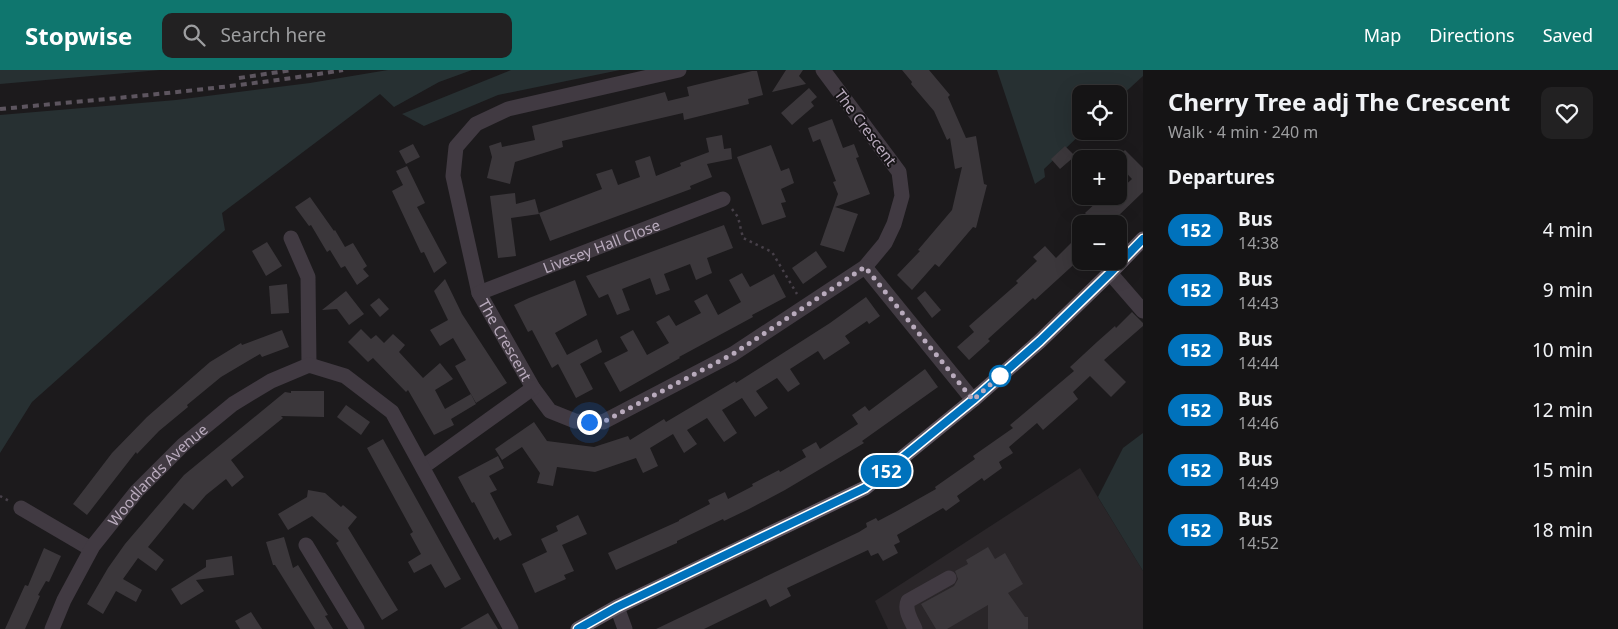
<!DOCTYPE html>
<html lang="en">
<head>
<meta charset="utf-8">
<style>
	body { margin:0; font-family:"Noto Sans",sans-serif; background:#222122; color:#f1f3f6; height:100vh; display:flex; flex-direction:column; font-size:19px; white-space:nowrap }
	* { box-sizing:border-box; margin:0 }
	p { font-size:16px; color:#9d9ea0 }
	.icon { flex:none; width:28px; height:28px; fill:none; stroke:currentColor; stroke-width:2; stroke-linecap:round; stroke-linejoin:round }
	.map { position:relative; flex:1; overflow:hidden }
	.details { display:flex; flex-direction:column; background:#151415; width:475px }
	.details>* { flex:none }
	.badge { padding:0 10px; border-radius:16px; font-size:18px; line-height:32px }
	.tools { position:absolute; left:1072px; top:15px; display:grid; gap:10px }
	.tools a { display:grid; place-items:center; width:55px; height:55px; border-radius:10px; background:#151415; box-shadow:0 5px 20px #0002,0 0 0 1px #343334; font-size:25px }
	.you { position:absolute; width:25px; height:25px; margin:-12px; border:4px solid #fff; border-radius:50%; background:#1a73e8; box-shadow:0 0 0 8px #1a73e833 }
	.map>.badge { position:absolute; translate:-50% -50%; box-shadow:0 0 0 2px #fff }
	h2 { padding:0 25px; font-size:19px; line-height:45px }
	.round { display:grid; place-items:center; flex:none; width:52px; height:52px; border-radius:10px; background:#222122 }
	.summary { display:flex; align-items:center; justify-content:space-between; height:85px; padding:0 25px }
	h1 { font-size:24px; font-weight:700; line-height:38px }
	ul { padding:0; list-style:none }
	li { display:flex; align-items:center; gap:15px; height:60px; padding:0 25px }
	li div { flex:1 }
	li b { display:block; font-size:19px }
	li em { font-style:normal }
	li .badge { min-width:55px; font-weight:700; text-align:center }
	header { display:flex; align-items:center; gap:30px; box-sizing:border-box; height:70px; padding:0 25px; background:#0f766e; color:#fff }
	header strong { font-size:24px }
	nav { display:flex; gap:28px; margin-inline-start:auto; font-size:18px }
	.search { width:350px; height:45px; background:#222122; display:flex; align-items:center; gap:12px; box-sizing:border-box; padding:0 18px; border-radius:10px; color:#9d9ea0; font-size:19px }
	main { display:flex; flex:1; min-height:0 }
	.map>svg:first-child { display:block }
	.built { fill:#2a2629 }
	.green { fill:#273032 }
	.building { fill:#3b373b }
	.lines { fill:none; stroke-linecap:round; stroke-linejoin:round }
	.path { stroke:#474049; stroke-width:2.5; stroke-dasharray:2.5 4; stroke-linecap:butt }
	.minor { stroke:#413a42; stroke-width:15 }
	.major { stroke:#5f5661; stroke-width:15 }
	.rail { stroke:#5d555f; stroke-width:4; stroke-dasharray:6 5; stroke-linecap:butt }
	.line-casing { stroke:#fff; stroke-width:11 }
	.line { stroke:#0072bc; stroke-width:8 }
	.walk { stroke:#b9abbd; stroke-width:5; stroke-dasharray:0 9 }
	.stop-dot { fill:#fff; stroke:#0072bc; stroke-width:2.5 }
	.labels { text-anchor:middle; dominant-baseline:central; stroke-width:4; stroke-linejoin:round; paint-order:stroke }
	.street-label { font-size:15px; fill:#b9abbd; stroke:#171517 }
</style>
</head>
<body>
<header>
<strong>Stopwise</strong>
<div class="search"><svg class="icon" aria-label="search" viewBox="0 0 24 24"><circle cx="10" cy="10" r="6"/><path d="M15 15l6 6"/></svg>Search here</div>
<nav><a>Map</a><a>Directions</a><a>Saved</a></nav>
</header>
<main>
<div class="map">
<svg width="1143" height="559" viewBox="0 0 1143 559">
	<rect width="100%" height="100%" fill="#1c1a1c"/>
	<path class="built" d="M1080,398L1143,501V559H888L875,531Z"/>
	<g class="green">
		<path d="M0,0H160L0,14Z"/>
		<path d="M388,0H472L439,12L394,37L380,24L222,143L225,160L32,332L0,383V45L176,30L310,13Z"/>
		<path d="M511,0H620L498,25L424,56L402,44Z"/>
		<path d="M997,0H1143V6L1119,28V24H1081V61H1084L1044,99L1045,107L1035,114Z"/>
		<path d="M1143,363V501L1098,427L1123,378Z"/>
	</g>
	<g class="building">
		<path d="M786,0H803L799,6L806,14L772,22Z"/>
		<path d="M902,0H929L950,25L948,27L966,68L976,66L984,114L987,115L976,158L973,157L939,197L935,194L912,220L897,205L920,181L918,180L952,140L962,97L955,99L950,68L947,70L934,41L911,14L912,12Z"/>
		<path d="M752,1H757L763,25L748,29L749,34L684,50L683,43L562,71L563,77L515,92L510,114L487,108L492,87L489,76L501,72L502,77L535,70L532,56L665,22L668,31L689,26L687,17Z"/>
		<path d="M809,18L817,27L811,32L814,36L792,55L781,43Z"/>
		<path d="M832,49L843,78L854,74L859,87L856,88L870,124L835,137L858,144L844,182L820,175L838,124L833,112L836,111L820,69L813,72L808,58Z"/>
		<path d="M722,65L724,79L731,78L732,89L707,94L712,107L690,116L691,119L550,171L539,143L602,119L596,104L612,99L618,115L640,107L635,91L650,86L656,106L681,96L680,93L709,82L706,68Z"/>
		<path d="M413,74L420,87L406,94L399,81Z"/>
		<path d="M771,75L781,101L789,98L794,113L781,119L786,132L781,133L786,147L762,155L737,87Z"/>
		<path d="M1065,76L1075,86L1060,99L1051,89Z"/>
		<path d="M1125,80L1143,98V122L1116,148L1122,154H1095L1085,143L1099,130L1104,136L1114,126H1119V121L1132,109L1119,95V89H1116Z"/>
		<path d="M407,96L425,133L417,137L447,193L434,203L424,182L421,183L392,121L403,115L396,101Z"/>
		<path d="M515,123L516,134L535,129L539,144L511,148L516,186L498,188L490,126Z"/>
		<path d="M310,127L334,161L335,160L345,177L353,173L367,196L363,199L369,206L357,215L345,196L341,198L330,180L327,182L311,155L309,156L295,137Z"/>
		<path d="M724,155L733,178L707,188L712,203L696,210L690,194L664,204L670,220L656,225L650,208L622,219L630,240L617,245L608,224L599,228L586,206Z"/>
		<path d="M1081,163V188L1035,230L1033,228L988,269L990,271L969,290L957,277L974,262L969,256L1018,213L1016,211L1037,191L1033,187L1045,176L1056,188Z"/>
		<path d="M267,172L282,196L266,206L252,181Z"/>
		<path d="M816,181L827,197L803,214L792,198Z"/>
		<path d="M742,203L750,217L774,204L786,227L752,245L753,247L679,287L680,288L620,322L604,293L628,281L620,267L633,260L647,285L669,273L656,252L669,245L676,256L701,243L694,231L707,224L718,245L741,232L729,210Z"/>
		<path d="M445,209L462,244L507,313L476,333L455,296L466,290L453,268L440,276L430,260L448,250L434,221Z"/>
		<path d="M575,210L587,245L555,263L567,285L597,269L602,282L580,294L593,319L576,328L558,294L552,298L532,260L528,262L514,235L529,228Z"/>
		<path d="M287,214L289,243L271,244L269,216Z"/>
		<path d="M346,221L364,244L349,255L337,239L322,240Z"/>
		<path d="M925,221L941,240L932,248L917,228Z"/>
		<path d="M866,227L880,246L869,254L867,251L845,266L850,273L824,290L818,281L790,299L800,314L788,322L777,308L756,321L768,338L755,347L742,328L722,340L737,363L724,372L707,348L687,360L697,374L684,383L673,364L650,378L658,396L643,403L636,388L595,402L557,397L553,416L537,413L540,403L522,377L502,390L495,379L534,352L547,371L594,377L628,366L630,370L664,349L666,352L735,311L736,313L830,253Z"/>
		<path d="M379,228L389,239L380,247L370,235Z"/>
		<path d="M1132,242L1143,253V256L1104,290L1126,312L1111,327L1090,306L1073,322L1078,329L1052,352L1043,360L1037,353L1009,377L1013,383L999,392L1002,398L984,411L982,408L957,426L960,431L946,441L943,438L897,465L900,472L894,475L898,483L883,491L878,483L871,486L868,480L787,518L791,526L770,537L766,529L704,559H656L859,462L867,457L866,453L876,448L878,451L897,441L936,419L935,417L975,389L973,386L1013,358L1010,355L1074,301L1070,297L1097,272L1115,256L1116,258Z"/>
		<path d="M361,259L371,269L376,265L384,273L393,264L405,275L399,282L423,308L440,293L453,309L435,320L445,339L471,324L476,334L451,349L454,355L434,365L408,320L406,322L373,288L368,292L348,272Z"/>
		<path d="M282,260L289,277L262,287L260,284L221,307L187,335L188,337L159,361L137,384L136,382L87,445L73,434L112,383L147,347L210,292L241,273L242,275Z"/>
		<path d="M925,299L938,317L862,371L864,373L785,420L749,439L724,451L723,449L677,471V473L616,500L608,483L679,451V450L710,434L708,430L725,422L728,429L753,416L752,414L779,400L780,402L806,387L802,380L816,372L820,379L858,354L852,345L865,336L869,341Z"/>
		<path d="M291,321H324V347L281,346L283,348L231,390L244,407L232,417L226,409L206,425L193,440L184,433L148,477L164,490L156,501L138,488L123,509L142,520L136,532L116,521L103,544L87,534L108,498L125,474L184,405L285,322L291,323Z"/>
		<path d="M346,335L370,352L361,365L337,347Z"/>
		<path d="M383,369L461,509L445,518L431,494L414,503L408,492L421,484L410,464L413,462L367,378Z"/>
		<path d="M498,386L504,398L489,406L497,420L490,423L512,465L500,471L498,467L494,470L474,432L472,433L458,407Z"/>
		<path d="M308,420L325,423L341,437L343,435L357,447L348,458L398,540L382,550L336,473L339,471L312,446L288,460L278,444L307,427Z"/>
		<path d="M578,445L587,464L562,475L574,501L564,505L566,509L535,523L522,494L547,482L541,469L558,461L556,456Z"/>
		<path d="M284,467L293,498L298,495L328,545L325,546L333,559H315L275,495H273L266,472Z"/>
		<path d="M988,477L995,489L1005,483L1023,514L1008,523L1025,547H1028V559H988V535L947,559H936L921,534L954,516L958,509L955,501L968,494L966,490Z"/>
		<path d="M44,478L61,486L49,512L46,511L38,525L40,526L25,559H5L25,515L28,516Z"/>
		<path d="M232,486L234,505L196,510L204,521L181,535L171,519L206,497V490Z"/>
		<path d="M251,542L262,559H240L235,551Z"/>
		<path d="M488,543L498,559H460Z"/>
	</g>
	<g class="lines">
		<g class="path">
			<path d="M732,139L738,147L743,168L772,182L797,224"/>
			<path d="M0,426L9,431"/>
		</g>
		<g class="minor">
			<path id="s1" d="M679,0L508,39L476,54L456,77L453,106L479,223L533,318L550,341L575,351L603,352L733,284L865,197L885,173L894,154L902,126L899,102L823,0"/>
			<path d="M291,168L308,207L309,295"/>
			<path d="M865,197L973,330"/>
			<path d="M1110,203L1143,241"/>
			<path id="s2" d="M479,223L723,129"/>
			<path d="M423,397L533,318"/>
			<path d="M21,438L91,479"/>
			<path d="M306,475L357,559"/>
			<path d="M617,537L625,559"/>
			<path id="s3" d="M52,559L64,530L93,476L137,421L183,375L233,334L271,311L309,295L345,306L392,342L511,559"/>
			<path d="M915,559C911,550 904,540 908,531L949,508"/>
		</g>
		<path class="major" d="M578,559L617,537L865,418L973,330L1040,271L1110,203L1143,169"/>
		<g class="rail">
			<path d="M239,8L292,0"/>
			<path d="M0,39C115,28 230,19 343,0"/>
		</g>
	</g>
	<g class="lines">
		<g class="line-casing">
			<path id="line" d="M578,559L617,537L865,418L973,330L1040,271L1110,203L1143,169"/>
		</g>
		<use href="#line" class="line"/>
		<path class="walk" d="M589,352H603L733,284L865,197L973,330L1000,306"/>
	</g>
	<circle class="stop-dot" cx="1000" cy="306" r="10"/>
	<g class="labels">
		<g class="street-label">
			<text transform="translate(866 57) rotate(53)">The Crescent</text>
			<text stroke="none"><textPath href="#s2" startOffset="131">Livesey Hall Close</textPath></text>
			<text stroke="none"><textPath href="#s1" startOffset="444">The Crescent</textPath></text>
			<text stroke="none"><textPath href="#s3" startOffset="189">Woodlands Avenue</textPath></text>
		</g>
	</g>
</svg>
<div class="tools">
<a><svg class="icon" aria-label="locate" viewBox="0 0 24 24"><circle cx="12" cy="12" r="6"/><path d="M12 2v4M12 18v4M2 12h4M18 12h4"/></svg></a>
<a>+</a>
<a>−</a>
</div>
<div class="you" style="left:589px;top:352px"></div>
<b class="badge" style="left:886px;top:401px;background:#0072bc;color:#fff">152</b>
</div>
<section class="details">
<div class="summary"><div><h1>Cherry Tree adj The Crescent</h1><p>Walk · 4 min · 240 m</p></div><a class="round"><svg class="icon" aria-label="heart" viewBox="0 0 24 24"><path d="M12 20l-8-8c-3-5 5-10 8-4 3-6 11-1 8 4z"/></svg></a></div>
<h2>Departures</h2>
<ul>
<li><span class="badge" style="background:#0072bc;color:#fff">152</span><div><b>Bus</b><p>14:38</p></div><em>4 min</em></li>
<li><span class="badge" style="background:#0072bc;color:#fff">152</span><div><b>Bus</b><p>14:43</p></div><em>9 min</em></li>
<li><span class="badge" style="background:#0072bc;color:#fff">152</span><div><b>Bus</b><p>14:44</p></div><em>10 min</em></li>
<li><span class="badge" style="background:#0072bc;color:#fff">152</span><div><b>Bus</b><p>14:46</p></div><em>12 min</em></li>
<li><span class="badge" style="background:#0072bc;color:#fff">152</span><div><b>Bus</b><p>14:49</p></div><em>15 min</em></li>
<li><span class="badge" style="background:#0072bc;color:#fff">152</span><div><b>Bus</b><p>14:52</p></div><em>18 min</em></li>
</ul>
</section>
</main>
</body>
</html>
